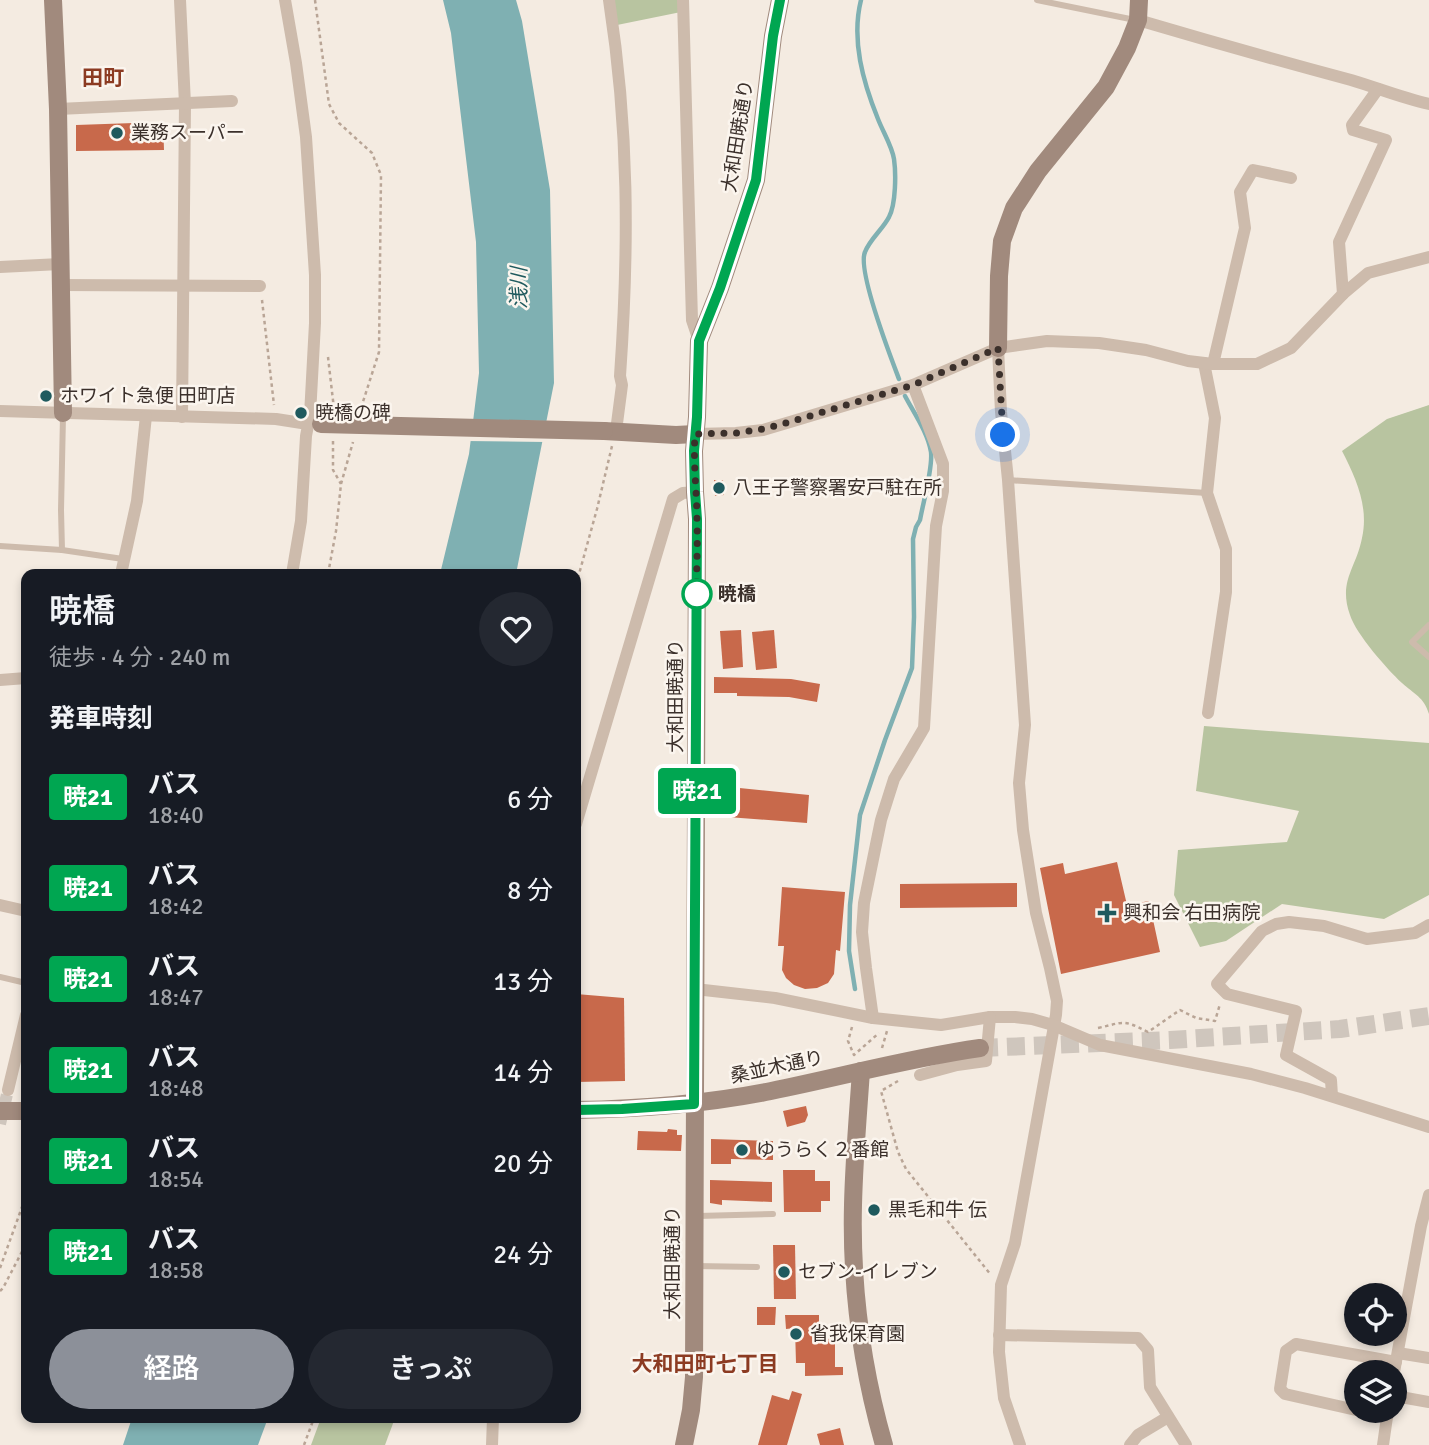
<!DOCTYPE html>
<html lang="ja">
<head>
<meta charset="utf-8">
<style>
	body { margin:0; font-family:Signika,"Noto Sans JP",sans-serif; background:#242831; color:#f1f3f6; height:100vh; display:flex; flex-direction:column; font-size:26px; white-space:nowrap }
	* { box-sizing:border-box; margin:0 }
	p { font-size:23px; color:#9ea1a6 }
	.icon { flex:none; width:38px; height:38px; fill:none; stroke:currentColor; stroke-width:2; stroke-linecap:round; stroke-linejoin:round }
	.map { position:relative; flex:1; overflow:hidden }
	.side { position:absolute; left:21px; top:569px; width:560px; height:854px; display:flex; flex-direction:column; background:#171b24; border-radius:14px; box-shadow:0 4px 10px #0003 }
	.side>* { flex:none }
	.badge { padding:0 14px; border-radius:5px; font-size:24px; line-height:46px }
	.controls { position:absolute; left:1344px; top:1283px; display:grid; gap:14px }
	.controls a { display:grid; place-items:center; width:63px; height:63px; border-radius:50%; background:#171b24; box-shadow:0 4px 10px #0003; font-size:35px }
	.you { position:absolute; width:35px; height:35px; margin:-18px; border:5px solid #fff; border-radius:50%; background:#1a73e8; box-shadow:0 0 0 10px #1a73e833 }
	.map>.badge { position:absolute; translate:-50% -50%; box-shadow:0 0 0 4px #fff }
	h2 { padding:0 28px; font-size:26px; line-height:63px }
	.round { display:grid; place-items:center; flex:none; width:74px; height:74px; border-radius:37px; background:#242831 }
	.overview { display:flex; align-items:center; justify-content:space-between; height:119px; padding:0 28px }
	h1 { font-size:33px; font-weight:600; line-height:52px }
	.cta { display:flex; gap:14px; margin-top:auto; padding:14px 28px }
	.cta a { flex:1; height:80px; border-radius:42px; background:#8c9099; color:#fff; font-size:28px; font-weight:600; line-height:80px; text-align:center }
	.cta a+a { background:#242831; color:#f1f3f6 }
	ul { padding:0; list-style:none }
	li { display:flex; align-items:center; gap:21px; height:91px; padding:0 28px }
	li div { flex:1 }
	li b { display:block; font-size:26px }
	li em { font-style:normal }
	li .badge { min-width:77px; font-weight:700; text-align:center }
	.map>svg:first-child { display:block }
	.green { fill:#b8c4a0 }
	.water { fill:#7fb0b2 }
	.pier { fill:#f4ebe1 }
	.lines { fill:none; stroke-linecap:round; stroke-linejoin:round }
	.stream { stroke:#7fb0b2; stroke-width:4.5 }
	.building { fill:#c8694b }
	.street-tunnel { stroke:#cfc6bd; stroke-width:12; stroke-dasharray:12 6; stroke-linecap:butt }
	.secondary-tunnel { stroke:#cfc6bd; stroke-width:18; stroke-dasharray:18 9; stroke-linecap:butt }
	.path { stroke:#b9a596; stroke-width:2.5; stroke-dasharray:3.5 3.5; stroke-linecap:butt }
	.lane { stroke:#cdbbac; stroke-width:6 }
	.street { stroke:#cdbbac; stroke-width:12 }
	.secondary { stroke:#a18a7d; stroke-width:18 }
	.secondary-bridge { stroke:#a18a7d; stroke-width:18 }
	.line-casing { stroke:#fff; stroke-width:16 }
	.line { stroke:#00a651; stroke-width:10 }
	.walk { stroke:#3b302b; stroke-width:7; stroke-dasharray:0 12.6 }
	.poi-dot { fill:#1f5a5e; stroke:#fbf5ee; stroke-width:2.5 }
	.stop-dot { fill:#fff; stroke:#00a651; stroke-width:3.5 }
	.labels { text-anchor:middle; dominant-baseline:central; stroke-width:5; stroke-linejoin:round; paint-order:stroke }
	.poi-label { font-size:19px; fill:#3b302b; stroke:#fbf5ee; text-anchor:start }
	.street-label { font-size:19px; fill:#3b302b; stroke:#fbf5ee }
	.stop-label { font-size:19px; font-weight:bold; fill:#3b302b; stroke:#fbf5ee; text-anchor:start }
	.neighbourhood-label { font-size:21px; font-weight:bold; fill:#8c3b22; stroke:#fbf5ee }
	.water-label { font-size:21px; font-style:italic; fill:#1f5a5e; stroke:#fbf5ee }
</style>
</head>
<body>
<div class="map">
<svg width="1429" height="1445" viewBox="0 0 1429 1445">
	<rect width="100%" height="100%" fill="#f4ebe1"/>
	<g class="green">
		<path d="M613,0H680L681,12L617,25Z"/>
		<path d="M1429,405V714C1424,697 1414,694 1402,683C1387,669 1356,634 1350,615C1338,581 1356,569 1362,538C1369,507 1356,478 1342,451L1387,419Z"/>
		<path d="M1204,726L1429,743V895L1384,919L1282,904L1226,941L1200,947L1174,895L1178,850L1287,842L1299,811L1196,791Z"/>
		<path d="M321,1418H395L385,1445H311Z"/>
	</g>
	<g class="water">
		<path d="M443,0H516L522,21L550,190L554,383L516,574H440L469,454L479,373L476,242L451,33Z"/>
		<path d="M132,1418H268L258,1445H123Z"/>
	</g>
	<path class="pier" d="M469,420L550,421L546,442L467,441Z"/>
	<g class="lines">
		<g class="stream">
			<path d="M861,0C851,40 863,82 878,119C883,132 892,146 894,159C896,173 896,204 889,217C883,229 870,239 865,252C857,270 891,358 899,379"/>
			<path d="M855,989L849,951L850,905L860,815L885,740L912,668L914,617L913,539L916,527L920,520C923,503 933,468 931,452C928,433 914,413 905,396"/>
		</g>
	</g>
	<g class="building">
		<path d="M163,122L164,150L76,151V125Z"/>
		<path d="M714,480H723L724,495L715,496Z"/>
		<path d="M741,630L743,667L723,669L720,631Z"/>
		<path d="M774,630L777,668L756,670L752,632Z"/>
		<path d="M714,677L791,679L820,684L817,702L789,697L737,696V693H714Z"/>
		<path d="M720,786L809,795L807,823L714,816V808H718Z"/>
		<path d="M1117,862L1127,905L1149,901L1160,952L1061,974L1040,868L1063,863L1065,874Z"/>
		<path d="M1017,883V907L900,908V884Z"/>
		<path d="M782,887L845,892L840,951L836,950L834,974L828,983L817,988L805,989L794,985L786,978L782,970L784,946H778Z"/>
		<path d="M576,994L624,998L625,1081L576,1082Z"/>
		<path d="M806,1106L808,1115L805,1122L787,1127L783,1111Z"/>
		<path d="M668,1129L677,1130V1135H682L681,1151L637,1150L638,1131L667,1132Z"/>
		<path d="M711,1139L773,1141V1160L731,1159V1164H711Z"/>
		<path d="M783,1170H815V1181H830V1201H821V1212H784Z"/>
		<path d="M710,1180L772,1182V1202L722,1200V1205L710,1203Z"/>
		<path d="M773,1245H795L796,1299H774Z"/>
		<path d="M757,1307H776L775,1325H757Z"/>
		<path d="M785,1315H819V1336H835V1367H843V1375L805,1376V1363H796L795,1328L786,1329Z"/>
		<path d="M792,1391L802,1394L787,1445H758L772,1395L789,1400Z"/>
		<path d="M840,1428L844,1445H820L817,1434Z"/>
	</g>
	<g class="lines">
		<path class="street-tunnel" d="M0,1124L8,1090"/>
		<path class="secondary-tunnel" d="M980,1048L1170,1040L1340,1029L1429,1016"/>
		<g class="path">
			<path d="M315,0L329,104L339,123L372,153L381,175L379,352L361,408"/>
			<path d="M262,300L274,405"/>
			<path d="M328,357L334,409"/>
			<path d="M333,441V470L341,484"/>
			<path d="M328,574L336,531L341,484L353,442"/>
			<path d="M576,585L597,509L612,446"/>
			<path d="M852,1027L848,1041L854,1055L879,1033"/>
			<path d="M1098,1028C1125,1022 1122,1019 1148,1032L1180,1010L1196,1018L1215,1021L1220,1004"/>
			<path d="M882,1048L887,1031"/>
			<path d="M898,1081L881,1091L898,1152L906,1169L991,1275"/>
			<path d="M0,1268L26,1196"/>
			<path d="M0,1291L3,1288L26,1244"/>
			<path d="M304,1445L314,1418"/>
		</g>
		<g class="lane">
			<path d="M1037,0L1135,20"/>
			<path d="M1008,480L1207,493"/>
			<path d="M0,546L62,550L123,559"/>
			<path d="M62,550L61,510L63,416"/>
			<path d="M1429,625L1412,642L1429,657"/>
			<path d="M0,977L26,983"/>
			<path d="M698,1216L773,1214"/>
			<path d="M695,1266L757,1267"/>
		</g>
		<g class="street">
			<path d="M180,0L185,104L182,417"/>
			<path d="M285,0L296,63L306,137L315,275V323L310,415L306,436L301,521L292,574"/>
			<path d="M609,0C629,128 629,247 620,376L622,385L616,431"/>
			<path d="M683,0L692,320L699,341"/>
			<path d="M1138,20C1209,41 1280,61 1351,80C1378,88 1402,98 1429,104"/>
			<path d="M58,109L232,101"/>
			<path d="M0,267L60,264"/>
			<path d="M60,285L260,286"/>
			<path d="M1343,294L1339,242L1386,140L1353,130L1352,125L1378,89"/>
			<path d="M998,348L1001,412L1008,480L1025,725L1019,783L1023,830L1036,913L1050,968L1057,1001L1056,1015L1015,1243L1001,1285L999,1352L1004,1398L1020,1445"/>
			<path d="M1204,363L1215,418L1207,493L1226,549V592L1208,713"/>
			<path d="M1213,364L1245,228L1240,192L1253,170L1291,178"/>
			<path d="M0,411L276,419L308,424"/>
			<path d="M695,434L736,433L763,430L790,422L913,385L998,348L1047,341L1099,343L1146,350L1188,361L1213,364H1257L1291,348L1343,294L1368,273L1429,257"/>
			<path d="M121,574L137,501L146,416"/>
			<path d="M0,680L26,678"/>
			<path d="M576,824L673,499L683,493L695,492"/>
			<path d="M0,905L26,911"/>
			<path d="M695,989L775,998L873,1018L941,1025L990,1017H1015L1032,1019L1053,1025L1100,1045L1251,1074L1305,1088L1429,1127"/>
			<path d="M873,1018L866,968L862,932L864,903L881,820L894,779L924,728L936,526L943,491V464L913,385"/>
			<path d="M920,1075L957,1065L986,1061L990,1017"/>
			<path d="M8,1090L26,1015"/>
			<path d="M1332,1096L1331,1080L1286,1055L1296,1011L1227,994L1217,984L1262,931L1276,924L1289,922L1324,926L1367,939L1415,933L1429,925"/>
			<path d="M999,1335L1138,1338L1148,1350L1150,1387L1186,1445"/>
			<path d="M1398,1353L1429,1358"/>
			<path d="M1394,1372L1421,1226L1429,1195"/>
			<path d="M1395,1396L1429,1402"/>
			<path d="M1356,1410L1285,1394L1280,1389L1286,1351L1296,1344L1396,1362"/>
			<path d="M1359,1410L1387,1417"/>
			<path d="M492,1445L493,1418"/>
			<path d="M1130,1445L1138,1435L1168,1417"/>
			<path d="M1383,1445L1388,1410"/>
		</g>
		<g class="secondary">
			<path d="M53,0L58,109L63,413"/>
			<path d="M998,348L999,276L1002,241L1014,208L1038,171L1106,87L1127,48L1138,20L1139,0"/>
			<path d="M604,431L676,435L695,434"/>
			<path d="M861,1071C858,1115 854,1160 853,1205C851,1286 862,1368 884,1445"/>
			<path d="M576,1110C642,1109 706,1104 771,1091C841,1077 909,1058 980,1048"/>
			<path d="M0,1111H26"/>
			<path d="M684,1445L691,1410L694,1377L697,519L695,492L694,451L697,417L699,341L720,288L756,180L773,36L780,0"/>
		</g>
		<path class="secondary-bridge" d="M321,424L604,431"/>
	</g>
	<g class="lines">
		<g class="line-casing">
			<path id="line" d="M576,1110L622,1109L694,1104L697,519L695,492L694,451L697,417L699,341L720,288L756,180L773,36L780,0"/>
		</g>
		<use href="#line" class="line"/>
		<path class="walk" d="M697,594C696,570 698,546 697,522C697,492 693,464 695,434L736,433L763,429L790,422L913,385L998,348L1003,435"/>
	</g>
	<g class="poi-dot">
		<circle cx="117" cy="133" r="7"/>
		<circle cx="46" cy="396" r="7"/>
		<circle cx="301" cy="413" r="7"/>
		<circle cx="719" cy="488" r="7"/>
		<path d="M1103.5 902.5h7v7h7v7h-7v7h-7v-7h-7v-7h7z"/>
		<circle cx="742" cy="1150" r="7"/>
		<circle cx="874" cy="1210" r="7"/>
		<circle cx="784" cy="1272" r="7"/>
		<circle cx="796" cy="1334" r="7"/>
	</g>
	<circle class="stop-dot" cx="697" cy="594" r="14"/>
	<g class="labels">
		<g class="poi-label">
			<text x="131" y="133">業務スーパー</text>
			<text x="60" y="396">ホワイト急便 田町店</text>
			<text x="315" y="413">暁橋の碑</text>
			<text x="733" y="488">八王子警察署安戸駐在所</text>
			<text x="1123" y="913">興和会 右田病院</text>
			<text x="756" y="1150">ゆうらく２番館</text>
			<text x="888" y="1210">黒毛和牛 伝</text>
			<text x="798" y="1272">セブン-イレブン</text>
			<text x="810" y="1334">省我保育園</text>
		</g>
		<g class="street-label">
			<text transform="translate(738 136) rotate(-81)">大和田暁通り</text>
			<text transform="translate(676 696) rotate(-90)">大和田暁通り</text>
			<text transform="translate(777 1067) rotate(-12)">桑並木通り</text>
			<text transform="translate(673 1263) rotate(-90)">大和田暁通り</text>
		</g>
		<g class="stop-label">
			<text x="718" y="594">暁橋</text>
		</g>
		<g class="neighbourhood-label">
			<text x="103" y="78">田町</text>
			<text x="705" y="1364">大和田町七丁目</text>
		</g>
		<g class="water-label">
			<text transform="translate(519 288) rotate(-90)">浅川</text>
		</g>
	</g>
</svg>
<div class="controls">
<a><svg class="icon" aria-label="locate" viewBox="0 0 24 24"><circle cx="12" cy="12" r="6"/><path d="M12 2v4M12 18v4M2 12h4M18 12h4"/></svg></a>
<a><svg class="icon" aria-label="layers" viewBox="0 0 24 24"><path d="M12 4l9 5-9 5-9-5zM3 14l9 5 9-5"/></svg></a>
</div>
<div class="you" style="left:1003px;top:435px"></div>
<b class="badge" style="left:697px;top:791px;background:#00a651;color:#fff">暁21</b>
<section class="side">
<div class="overview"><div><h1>暁橋</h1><p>徒歩 · 4 分 · 240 m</p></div><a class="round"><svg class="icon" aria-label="heart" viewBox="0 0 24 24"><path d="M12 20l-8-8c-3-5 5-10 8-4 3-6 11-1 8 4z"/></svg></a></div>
<h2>発車時刻</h2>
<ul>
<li><span class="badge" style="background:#00a651;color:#fff">暁21</span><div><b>バス</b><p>18:40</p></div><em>6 分</em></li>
<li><span class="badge" style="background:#00a651;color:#fff">暁21</span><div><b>バス</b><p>18:42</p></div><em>8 分</em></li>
<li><span class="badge" style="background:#00a651;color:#fff">暁21</span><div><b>バス</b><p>18:47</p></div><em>13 分</em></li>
<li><span class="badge" style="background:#00a651;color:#fff">暁21</span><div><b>バス</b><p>18:48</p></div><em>14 分</em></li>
<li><span class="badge" style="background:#00a651;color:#fff">暁21</span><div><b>バス</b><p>18:54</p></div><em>20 分</em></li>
<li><span class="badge" style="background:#00a651;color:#fff">暁21</span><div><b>バス</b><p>18:58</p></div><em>24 分</em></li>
</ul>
<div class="cta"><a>経路</a><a>きっぷ</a></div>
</section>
</div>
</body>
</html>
